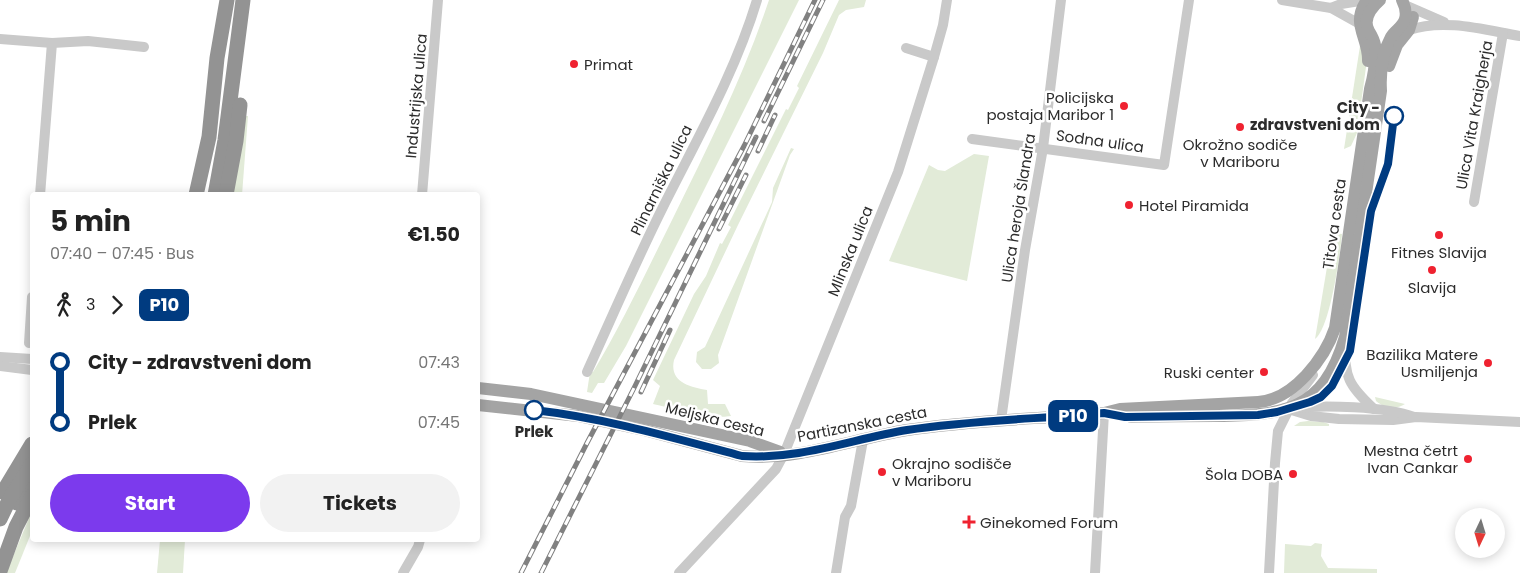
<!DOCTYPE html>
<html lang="en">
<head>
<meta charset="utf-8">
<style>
	body { margin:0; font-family:Poppins,sans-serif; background:#f2f2f2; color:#222; height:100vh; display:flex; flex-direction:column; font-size:19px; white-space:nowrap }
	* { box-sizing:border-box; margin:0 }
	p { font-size:16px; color:#767676 }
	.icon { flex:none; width:28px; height:28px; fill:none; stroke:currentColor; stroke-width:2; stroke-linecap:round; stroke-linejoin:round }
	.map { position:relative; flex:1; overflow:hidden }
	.sheet { position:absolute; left:30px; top:192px; width:450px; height:350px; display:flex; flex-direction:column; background:#fff; border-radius:5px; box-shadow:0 2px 12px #0003 }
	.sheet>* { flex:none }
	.badge { padding:0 10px; border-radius:8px; font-size:18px; line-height:32px }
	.needle { width:32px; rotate:184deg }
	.buttons { position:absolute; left:1455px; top:508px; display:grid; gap:10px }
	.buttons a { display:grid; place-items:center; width:50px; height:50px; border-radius:50%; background:#fff; box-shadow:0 2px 12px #0003; font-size:25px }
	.map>.badge { position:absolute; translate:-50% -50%; box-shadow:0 0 0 2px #fff }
	.legs { display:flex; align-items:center; gap:8px; height:55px; padding:0 20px; font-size:16px }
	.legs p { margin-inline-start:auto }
	.overview { display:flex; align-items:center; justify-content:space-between; height:85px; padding:0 20px }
	h1 { font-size:28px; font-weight:700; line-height:38px }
	.primary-button { display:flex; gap:10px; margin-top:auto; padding:10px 20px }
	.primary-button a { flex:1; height:58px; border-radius:30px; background:#7c3aed; color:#fff; font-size:20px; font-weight:700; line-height:58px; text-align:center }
	.primary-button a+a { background:#f2f2f2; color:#222 }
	ul { padding:0 20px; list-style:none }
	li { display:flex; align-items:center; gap:18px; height:60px; font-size:19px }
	li i { display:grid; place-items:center; width:8px; height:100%; margin:0 6px; background:currentColor }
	li i::after { content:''; width:12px; height:12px; margin:-6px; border:4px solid; border-radius:50%; background:#fff }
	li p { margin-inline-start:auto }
	li:first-child i { background:linear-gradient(#0000 50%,currentColor 0) }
	li:last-child i { background:linear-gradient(currentColor 50%,#0000 0) }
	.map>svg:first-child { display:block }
	.green { fill:#e2ebd8 }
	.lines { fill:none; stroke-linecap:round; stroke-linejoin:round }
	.minor { stroke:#c9c9c9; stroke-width:10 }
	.major { stroke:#a4a4a4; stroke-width:12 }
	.highway { stroke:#939393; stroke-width:15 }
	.rail-casing { stroke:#818181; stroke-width:5 }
	.rail { stroke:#fff; stroke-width:3; stroke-dasharray:9; stroke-linecap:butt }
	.line-1-casing { stroke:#fff; stroke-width:11 }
	.line-1 { stroke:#003b80; stroke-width:8 }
	.poi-dot { fill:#ef2230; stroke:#fff; stroke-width:2 }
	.stop-1-dot { fill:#fff; stroke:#003b80; stroke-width:2.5 }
	.labels { text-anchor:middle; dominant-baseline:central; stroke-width:5; stroke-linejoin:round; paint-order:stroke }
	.poi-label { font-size:15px; fill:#2c2c2c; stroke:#fff; text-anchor:end }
	.street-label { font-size:15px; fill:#2c2c2c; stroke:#fff }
	.stop-label { font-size:15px; font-weight:bold; fill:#2c2c2c; stroke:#fff; text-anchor:end }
</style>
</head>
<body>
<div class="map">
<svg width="1520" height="573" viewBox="0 0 1520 573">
	<rect width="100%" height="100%" fill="#fff"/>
	<g class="green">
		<path d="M769,0H799L626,346L604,383H598L592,393L587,392L590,372H593C623,322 648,268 674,216C709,145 744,75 769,0Z"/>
		<path d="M839,0H866L864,7L846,10L839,15L823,53L738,225L674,360C669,382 690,387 707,390L708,404H725L731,416C713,420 672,408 653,404L660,386L653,380L694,294L706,276L720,243L722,244L731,227L728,225L786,109L788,110L799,88L797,86Z"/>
		<path d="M1360,46L1364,55L1366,67L1357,133L1351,146L1344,149Z"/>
		<path d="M244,116H248L242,195H233Z"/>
		<path d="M791,148L794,149L790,155L718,355L719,363L711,369H702L696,362L697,352L705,347L772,202L773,188Z"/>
		<path d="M974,154L989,156L967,281L889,261L929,165L938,170L945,171Z"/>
		<path d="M1334,233L1342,234C1340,255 1330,328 1315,339L1331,243Z"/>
		<path d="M1375,397L1405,404C1396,410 1384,408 1376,401Z"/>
		<path d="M1308,421L1323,422L1329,424V426H1294L1300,422Z"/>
		<path d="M32,511V531L15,573H6Z"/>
		<path d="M160,540H185L183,573H157Z"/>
		<path d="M1315,543L1322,544L1321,556L1328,568L1377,569V573H1284L1285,544L1311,546Z"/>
	</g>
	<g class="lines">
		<g class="minor">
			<path d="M1282,0L1331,8L1365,27"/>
			<path d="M1405,5L1444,22"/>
			<path d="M1331,8L1341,4L1366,0"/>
			<path d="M1409,30C1444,18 1485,30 1520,36"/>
			<path d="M0,39L52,43L88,41L144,47"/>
			<path d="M906,48L934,57"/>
			<path d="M972,139L1164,165L1189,0"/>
			<path d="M40,195L52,43"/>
			<path d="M422,195L438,0"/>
			<path d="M1474,202L1503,33"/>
			<path d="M29,343L32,297"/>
			<path d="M1345,343C1344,377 1349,386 1374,409"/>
			<path d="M0,357L32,359"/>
			<path d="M0,366L32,370"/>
			<path d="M587,372C612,317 636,261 663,207C697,139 735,73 757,0"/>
			<path d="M1285,408L1311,416L1339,419L1393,420L1416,417L1520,422"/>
			<path d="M1292,408C1324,405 1385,406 1414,417"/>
			<path d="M1001,420L1025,250L1043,148L1061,0"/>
			<path d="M403,573L418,547L420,540"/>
			<path d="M679,573L776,469L784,454L898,172L934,57L943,25L947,0"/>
			<path d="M836,573L845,517L851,506L863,440"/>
			<path d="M1095,573L1104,413"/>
			<path d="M1269,573L1275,463L1278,431L1292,403L1313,375"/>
		</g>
		<g class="major">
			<path d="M1367,0C1350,24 1369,37 1368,61"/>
			<path d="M1389,66L1397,45L1409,30L1413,17"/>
			<path d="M478,388L531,394L750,441L780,452"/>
			<path d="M478,405L578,416L644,430L742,456C799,461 852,439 907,430C972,420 1038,419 1104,413L1120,409L1258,402C1293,400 1325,358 1335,328L1370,89C1374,75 1376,60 1375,45C1374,39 1372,36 1369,31C1362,19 1371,8 1380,0"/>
			<path d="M1131,417C1159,416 1187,416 1216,416C1284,415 1323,412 1345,337L1381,91C1380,73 1382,53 1391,37C1395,30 1403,27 1405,19C1407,12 1405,6 1402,0"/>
		</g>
		<g class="highway">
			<path d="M196,195L209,137L217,58L227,0"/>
			<path d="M215,195L225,140L243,0"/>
			<path d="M226,195L236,141L240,105"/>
			<path d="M3,492L32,444"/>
			<path d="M17,503L32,478"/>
			<path d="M0,519L10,498L32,464"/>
			<path d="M0,571L16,527L32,496"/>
		</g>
		<g class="rail-casing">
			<g id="rail">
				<path d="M764,121L823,0"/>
				<path d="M758,151L775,115"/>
				<path d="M719,229L746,175"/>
				<path d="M641,392L670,330"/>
				<path d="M521,573L587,443L744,146L815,0"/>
				<path d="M541,573L634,388L756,137"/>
			</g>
		</g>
		<use href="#rail" class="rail"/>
	</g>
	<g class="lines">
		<g class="line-1-casing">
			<path id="line-1" d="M534,410C605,418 674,438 742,456C799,460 852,439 907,430C972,420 1038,419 1104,413L1125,417L1258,415L1277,412L1310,402L1321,397L1332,386L1350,351L1371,211L1388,164L1394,116"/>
		</g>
		<use href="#line-1" class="line-1"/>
	</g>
	<g class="poi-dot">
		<circle cx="574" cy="64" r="5"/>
		<circle cx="1124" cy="106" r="5"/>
		<circle cx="1240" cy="127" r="5"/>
		<circle cx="1129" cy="205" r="5"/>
		<circle cx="1439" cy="235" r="5"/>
		<circle cx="1432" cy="270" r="5"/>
		<circle cx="1488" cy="363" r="5"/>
		<circle cx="1264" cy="372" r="5"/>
		<circle cx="1468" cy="459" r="5"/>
		<circle cx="882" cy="472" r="5"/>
		<circle cx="1293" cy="474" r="5"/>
		<path d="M966.5 514.5h5v5h5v5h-5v5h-5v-5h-5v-5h5z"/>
	</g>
	<g class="stop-1-dot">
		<circle cx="1394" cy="116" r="9"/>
		<circle cx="534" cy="410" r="9"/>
	</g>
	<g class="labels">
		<g class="poi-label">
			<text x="584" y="64" text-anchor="start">Primat</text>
			<text x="1114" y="97">Policijska<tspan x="1114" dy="17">postaja Maribor 1</tspan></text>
			<text x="1240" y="144" text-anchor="middle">Okrožno sodiče<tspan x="1240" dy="17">v Mariboru</tspan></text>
			<text x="1139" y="205" text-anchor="start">Hotel Piramida</text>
			<text x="1439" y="252" text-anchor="middle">Fitnes Slavija</text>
			<text x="1432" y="287" text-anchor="middle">Slavija</text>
			<text x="1478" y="354">Bazilika Matere<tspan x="1478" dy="17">Usmiljenja</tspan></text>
			<text x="1254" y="372">Ruski center</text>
			<text x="1458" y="450">Mestna četrt<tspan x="1458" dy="17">Ivan Cankar</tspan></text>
			<text x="892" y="463" text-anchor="start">Okrajno sodišče<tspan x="892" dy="17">v Mariboru</tspan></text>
			<text x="1283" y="474">Šola DOBA</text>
			<text x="980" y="522" text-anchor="start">Ginekomed Forum</text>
		</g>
		<g class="street-label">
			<text transform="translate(416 96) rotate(-85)">Industrijska ulica</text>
			<text transform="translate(1474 115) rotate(-80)">Ulica Vita Kraigherja</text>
			<text transform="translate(1100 141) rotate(8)">Sodna ulica</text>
			<text transform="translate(661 180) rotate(-64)">Plinarniška ulica</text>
			<text transform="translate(1018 208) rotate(-81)">Ulica heroja Šlandra</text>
			<text transform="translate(1334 224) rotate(-82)">Titova cesta</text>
			<text transform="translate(850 251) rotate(-68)">Mlinska ulica</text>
			<text transform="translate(715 419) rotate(14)">Meljska cesta</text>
			<text transform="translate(862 424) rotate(-11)">Partizanska cesta</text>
		</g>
		<g class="stop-label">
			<text x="1380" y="107">City -<tspan x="1380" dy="17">zdravstveni dom</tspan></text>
			<text x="534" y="431" text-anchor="middle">Prlek</text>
		</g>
	</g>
</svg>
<div class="buttons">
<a><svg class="needle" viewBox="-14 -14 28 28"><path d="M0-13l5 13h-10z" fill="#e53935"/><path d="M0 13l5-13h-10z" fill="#767676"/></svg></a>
</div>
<b class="badge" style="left:1073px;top:416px;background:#003b80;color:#fff">P10</b>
<section class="sheet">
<div class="overview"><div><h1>5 min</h1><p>07:40 – 07:45 · Bus</p></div><b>€1.50</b></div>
<div class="legs"><svg class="icon" aria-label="walk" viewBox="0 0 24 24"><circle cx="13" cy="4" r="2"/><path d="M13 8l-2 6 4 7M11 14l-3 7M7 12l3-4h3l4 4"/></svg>3<svg class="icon" aria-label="forward" viewBox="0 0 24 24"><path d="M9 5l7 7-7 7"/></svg><b class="badge" style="background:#003b80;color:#fff">P10</b></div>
<ul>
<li><i style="color:#003b80"></i><b>City - zdravstveni dom</b><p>07:43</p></li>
<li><i style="color:#003b80"></i><b>Prlek</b><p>07:45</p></li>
</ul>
<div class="primary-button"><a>Start</a><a>Tickets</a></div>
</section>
</div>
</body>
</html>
